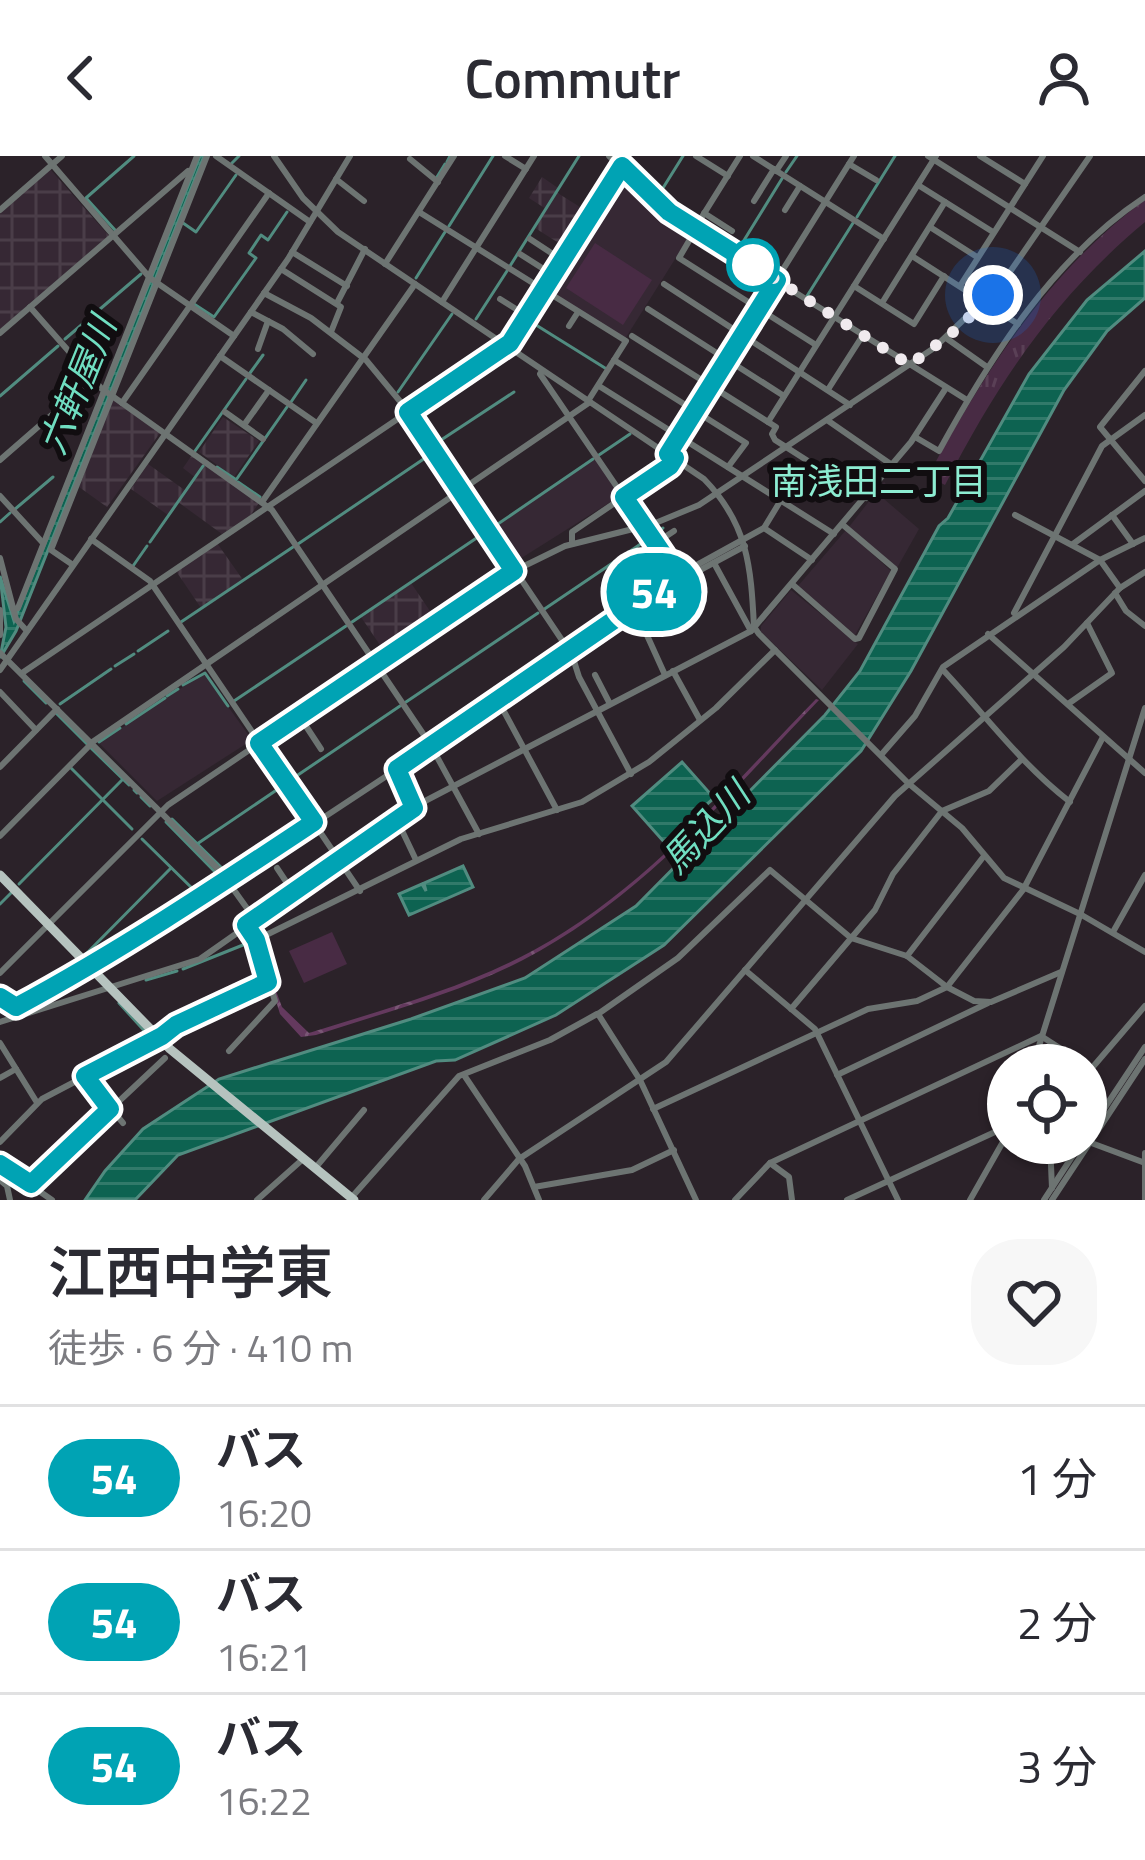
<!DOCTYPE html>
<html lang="ja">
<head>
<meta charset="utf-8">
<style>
	body { margin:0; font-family:"Titillium Web","Noto Sans JP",sans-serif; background:#f7f7f7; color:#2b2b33; height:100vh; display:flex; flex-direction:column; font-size:45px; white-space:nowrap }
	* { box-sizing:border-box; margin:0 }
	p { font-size:39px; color:#7c7c81 }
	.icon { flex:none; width:66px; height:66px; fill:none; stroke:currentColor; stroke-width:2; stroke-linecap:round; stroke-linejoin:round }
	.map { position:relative; height:1044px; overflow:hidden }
	.drawer { display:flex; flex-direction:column; background:#fff; flex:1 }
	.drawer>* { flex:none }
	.badge { padding:0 24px; border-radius:39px; font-size:42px; line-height:78px }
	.controls { position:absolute; left:987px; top:888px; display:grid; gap:24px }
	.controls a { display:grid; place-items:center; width:120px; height:120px; border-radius:50%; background:#fff; box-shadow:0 3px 9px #0004; font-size:60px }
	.you { position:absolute; width:60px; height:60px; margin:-30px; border:9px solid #fff; border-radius:50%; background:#1a73e8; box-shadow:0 0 0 18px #1a73e833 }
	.map>.badge { position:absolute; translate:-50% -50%; box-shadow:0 0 0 6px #fff }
	.round { display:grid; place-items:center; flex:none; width:126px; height:126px; border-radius:48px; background:#f7f7f7 }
	.head { display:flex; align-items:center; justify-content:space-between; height:204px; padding:0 48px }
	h1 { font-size:57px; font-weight:600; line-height:90px }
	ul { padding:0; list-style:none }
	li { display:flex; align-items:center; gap:36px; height:144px; padding:0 48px; border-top:3px solid #e1e1e2 }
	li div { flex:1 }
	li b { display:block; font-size:45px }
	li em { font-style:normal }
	li .badge { min-width:132px; font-weight:700; text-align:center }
	header { display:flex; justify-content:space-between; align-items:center; height:156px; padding:0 48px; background:#fff; font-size:54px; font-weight:600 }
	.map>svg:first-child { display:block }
	.built { fill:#362834 }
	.industrial { fill:url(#industrial-grid) }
	.grass { fill:url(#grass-tufts) }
	.forest { fill:url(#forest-crowns) }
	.garden { fill:#482b44 }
	.water { fill:url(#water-rules); stroke:#518c80; stroke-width:3 }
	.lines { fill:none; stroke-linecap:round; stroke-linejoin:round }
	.stream { stroke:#518c80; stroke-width:3 }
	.minor { stroke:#6d7472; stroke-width:6 }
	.major { stroke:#b6c3bf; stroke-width:9 }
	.line-casing { stroke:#fff; stroke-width:27 }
	.line { stroke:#00a3b4; stroke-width:18 }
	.walk { stroke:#f0eaee; stroke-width:12; stroke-dasharray:0 21.6 }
	.stop-dot { fill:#fff; stroke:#00a3b4; stroke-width:6 }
	.labels { text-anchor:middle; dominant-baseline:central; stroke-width:12; stroke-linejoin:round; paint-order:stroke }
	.water-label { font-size:36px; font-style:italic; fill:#70dec1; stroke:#110d10 }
	.neighbourhood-label { font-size:36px; fill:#8dedd2; stroke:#110d10 }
</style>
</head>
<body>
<header><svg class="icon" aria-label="back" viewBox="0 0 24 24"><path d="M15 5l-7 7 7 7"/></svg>Commutr<svg class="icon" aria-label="person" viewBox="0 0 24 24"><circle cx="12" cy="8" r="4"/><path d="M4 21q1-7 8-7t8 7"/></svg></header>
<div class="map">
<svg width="1145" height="1044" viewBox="0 0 1145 1044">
	<defs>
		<pattern id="industrial-grid" width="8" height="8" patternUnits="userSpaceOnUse" patternTransform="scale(3)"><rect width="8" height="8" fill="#362834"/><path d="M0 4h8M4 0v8" fill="none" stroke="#4a3d48"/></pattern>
		<pattern id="grass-tufts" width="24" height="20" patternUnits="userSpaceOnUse" patternTransform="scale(3)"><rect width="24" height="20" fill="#482b44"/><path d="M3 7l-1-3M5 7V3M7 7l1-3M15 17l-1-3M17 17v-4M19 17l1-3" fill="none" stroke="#5a4056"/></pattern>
		<pattern id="forest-crowns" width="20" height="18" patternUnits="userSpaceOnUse" patternTransform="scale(3)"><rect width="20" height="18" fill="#64395e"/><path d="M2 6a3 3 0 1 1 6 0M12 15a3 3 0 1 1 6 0" fill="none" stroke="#7a5675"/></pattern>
		<pattern id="water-rules" width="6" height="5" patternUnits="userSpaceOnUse" patternTransform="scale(3)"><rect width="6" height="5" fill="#0d6351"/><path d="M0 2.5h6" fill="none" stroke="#317a6a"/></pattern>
	</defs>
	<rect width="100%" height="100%" fill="#2b2229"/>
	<g class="built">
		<path d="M625,19L661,56L692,76L625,183L551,137Z"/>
		<path d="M596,302L620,340L512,408L489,374Z"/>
		<path d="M884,326L891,333L884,343L919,373L897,412L849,371Z"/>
		<path d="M846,374L891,415L855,479L798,430Z"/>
		<path d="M791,434L858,488L822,534L761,476V470Z"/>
		<path d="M204,517L252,584L157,645L99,587Z"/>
	</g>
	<g class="industrial">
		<path d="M50,13L109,80L0,174V57Z"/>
		<path d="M542,21L558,32L556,36L588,56L565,91L535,72L546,53L529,42Z"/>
		<path d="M113,244L160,277L107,351L79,331Z"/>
		<path d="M223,261L259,285L234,321L199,296Z"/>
		<path d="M192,299L259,347L250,360L222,378L178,346L168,359L131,333L148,308L186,335L196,322L183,312Z"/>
		<path d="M217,387L243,424L201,452L176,415Z"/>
		<path d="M411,427L434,461L384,495L361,461Z"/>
	</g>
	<path class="grass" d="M1145,44V66C1055,141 998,226 945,329L928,320C985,216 1048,115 1145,44Z"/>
	<path class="forest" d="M816,543L819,544C728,639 641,743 523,804C458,838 385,856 316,879L301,881L280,858L259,790L282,851L309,877C385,853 464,832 534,794C646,733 728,633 816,543Z"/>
	<g class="garden">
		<path d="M595,87L652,124L623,169L566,132Z"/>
		<path d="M332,776L347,808L304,827L289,795Z"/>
	</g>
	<g class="water">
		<path d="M200,0H204L16,475L0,502L6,471L0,420L14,465Z"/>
		<path d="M1145,95V142L1107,175L1064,234L911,515L861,595L664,789L556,859L455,904L436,905L178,999L135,1044H85L105,1015L143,973L219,923L411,863L525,822L636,750L825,559L860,515L939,370L948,362L1029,218L1087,144Z"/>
		<path d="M682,606L714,642L664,686L632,650Z"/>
		<path d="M463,710L473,731L409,759L399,738L422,728L426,735L424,727Z"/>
	</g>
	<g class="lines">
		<g class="stream">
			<path d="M447,6L450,0"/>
			<path d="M232,7L239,0"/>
			<path d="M786,16L797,0"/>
			<path d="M437,21L445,8"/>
			<path d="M658,40L683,0"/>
			<path d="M857,61L895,0"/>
			<path d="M183,67L196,76L236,19"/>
			<path d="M449,70L493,0"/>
			<path d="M115,74L86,42L134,0"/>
			<path d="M738,94L783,21"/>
			<path d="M510,110L579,0"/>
			<path d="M416,122L445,76"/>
			<path d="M807,140L853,67"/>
			<path d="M194,148L214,161L256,102L249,97L261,79L268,84L287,56"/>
			<path d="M476,163L507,115"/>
			<path d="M528,164L605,212"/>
			<path d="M65,183L141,118"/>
			<path d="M250,217L263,199"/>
			<path d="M398,236L452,158"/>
			<path d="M0,240L58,190"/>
			<path d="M291,246L306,224"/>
			<path d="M435,288L514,236"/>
			<path d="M195,295L246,223"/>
			<path d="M599,299L630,278"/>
			<path d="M217,311L235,323"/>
			<path d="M236,324L287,251"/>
			<path d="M238,326L260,341"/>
			<path d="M14,354L53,321"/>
			<path d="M0,366L10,357"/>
			<path d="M492,372L593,303"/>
			<path d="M652,380L663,372"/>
			<path d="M150,386L203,310"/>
			<path d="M298,388L431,298"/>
			<path d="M133,410L147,390"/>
			<path d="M543,454L648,383"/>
			<path d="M181,466L293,391"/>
			<path d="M352,466L484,377"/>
			<path d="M138,495L168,475"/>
			<path d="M115,510L134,498"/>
			<path d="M24,525L46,547"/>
			<path d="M183,529L205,517L228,550"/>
			<path d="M167,540L178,533"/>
			<path d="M234,545L346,470"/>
			<path d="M406,546L538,457"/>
			<path d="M60,548L111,513"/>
			<path d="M56,557L87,588"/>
			<path d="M126,568L165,542"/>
			<path d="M99,586L120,572"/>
			<path d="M91,592L129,629"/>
			<path d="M71,612L132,673"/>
			<path d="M289,625L400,550"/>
			<path d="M134,634L137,637"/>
			<path d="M141,641L150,650"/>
			<path d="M172,663L229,719"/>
			<path d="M166,666L220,721"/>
			<path d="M142,683L199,739"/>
			<path d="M197,688L284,629"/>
			<path d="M19,728L123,623"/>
			<path d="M0,748L11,737"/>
			<path d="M85,799L171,712"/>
			<path d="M183,813L253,785"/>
			<path d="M146,824L177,815"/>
			<path d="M119,847L150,881"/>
			<path d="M212,857L227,850"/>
			<path d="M202,861L210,858"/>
		</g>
		<g class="minor">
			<path d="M45,0L150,122L234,180"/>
			<path d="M216,0L310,66"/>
			<path d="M274,0L303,42L338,76L704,323C748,368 751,411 754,471L759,478L908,627L962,672L1004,722L1080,758L1145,796"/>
			<path d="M505,0L526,13"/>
			<path d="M609,0L669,55L777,124"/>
			<path d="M696,0L728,20"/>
			<path d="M753,0L884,83"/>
			<path d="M928,0L1080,96"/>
			<path d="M980,0L1025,28"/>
			<path d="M410,3L438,26"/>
			<path d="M849,8L876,24"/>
			<path d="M776,15L786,0"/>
			<path d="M336,23L364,45"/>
			<path d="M918,29L993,76"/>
			<path d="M754,45L774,13"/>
			<path d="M0,54L62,0"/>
			<path d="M785,54L800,30"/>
			<path d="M419,56L626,185L588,245"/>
			<path d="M704,57L732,75"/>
			<path d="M930,71L977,101"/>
			<path d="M695,72L740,0"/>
			<path d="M696,73L679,102L816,189"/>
			<path d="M530,83L562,104"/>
			<path d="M292,96L347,130"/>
			<path d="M520,98L553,119"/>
			<path d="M912,100L1018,168"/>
			<path d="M385,108L454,0"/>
			<path d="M281,113L341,151L331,176"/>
			<path d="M777,125L967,244"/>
			<path d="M664,128L850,249"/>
			<path d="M854,130L914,168L944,120"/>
			<path d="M960,130L1043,0"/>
			<path d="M264,137L311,162L366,204L408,255L572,499L579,521L631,618"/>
			<path d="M500,143L527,160"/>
			<path d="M442,146L534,0"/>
			<path d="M337,147L365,93"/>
			<path d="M882,147L945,46"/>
			<path d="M30,151L101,232L272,354L430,588L479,678"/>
			<path d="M648,153L784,240"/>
			<path d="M251,156L283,173L313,198"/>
			<path d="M569,170L578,156"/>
			<path d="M0,177L188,15"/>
			<path d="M632,180L776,271L772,278L775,284L866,342"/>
			<path d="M946,182L987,211"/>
			<path d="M258,193L268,165"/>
			<path d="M220,200L315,266"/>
			<path d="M614,204L746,287L728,311"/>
			<path d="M542,215L540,218L681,425"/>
			<path d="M1145,215L1100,271L1145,325"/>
			<path d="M599,230L834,378"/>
			<path d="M829,232L863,179"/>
			<path d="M122,247L269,37"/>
			<path d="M225,256L263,283"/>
			<path d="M827,264L892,309"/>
			<path d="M768,266L936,0"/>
			<path d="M244,269L269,234"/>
			<path d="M915,281L939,295C991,200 1054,101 1145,41"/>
			<path d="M668,297L854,0"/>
			<path d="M0,304L93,223"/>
			<path d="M0,340L43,387"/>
			<path d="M781,344L764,372L812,404"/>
			<path d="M784,345L794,329"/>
			<path d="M262,346L415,128"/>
			<path d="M1015,359L1100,404L1120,432"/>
			<path d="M1112,359L1133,388"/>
			<path d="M91,383L150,425L360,735"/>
			<path d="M656,387L674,375"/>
			<path d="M572,388V376L669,310L675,302"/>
			<path d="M1073,388L1145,335"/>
			<path d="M0,402L16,463L27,475"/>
			<path d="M714,407L751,475"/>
			<path d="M73,409L51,394L207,0"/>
			<path d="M792,428L855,483L859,482L895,413L843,369"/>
			<path d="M1115,437L1126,455L1145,470"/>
			<path d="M13,453L18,452L197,0"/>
			<path d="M0,454V479"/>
			<path d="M1014,457L1102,290L1145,259"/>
			<path d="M988,478L1145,617"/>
			<path d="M0,497L221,716L254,762"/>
			<path d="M572,499L689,420L745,390"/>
			<path d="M0,514L288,103L350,0"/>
			<path d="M673,515L700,564"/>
			<path d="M944,515C986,560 1021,608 1070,646"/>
			<path d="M22,517L510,187L628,0"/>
			<path d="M595,519L610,548"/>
			<path d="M665,519L641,466L667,439"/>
			<path d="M0,536L36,574"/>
			<path d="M500,548L557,654"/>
			<path d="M1068,548L1112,517L1087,467"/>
			<path d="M300,561L321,593"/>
			<path d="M91,587L590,246"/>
			<path d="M430,588L686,415L764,372"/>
			<path d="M881,599L915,560L943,511L1100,404L1145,382"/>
			<path d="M0,611L57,553"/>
			<path d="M397,613L414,652"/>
			<path d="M397,664L416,704"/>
			<path d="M0,680L92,587"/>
			<path d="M277,712L293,736"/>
			<path d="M1113,776L1145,719"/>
			<path d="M256,784L461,683L582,646L649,606L716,552L775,494"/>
			<path d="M907,800L984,700"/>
			<path d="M745,814L815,873L898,1044"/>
			<path d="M0,817L168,649L514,415L565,390L653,368L699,349L934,192L1003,126L1090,0"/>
			<path d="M0,841L16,851L179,757L432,590"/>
			<path d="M791,853L875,754L893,718L942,655L989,635L1022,603"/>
			<path d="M0,866L200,803L427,644L751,475L911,286L946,232"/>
			<path d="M0,887L36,945"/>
			<path d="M229,895L275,845L256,784L246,769"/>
			<path d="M1033,909L1145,552"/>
			<path d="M464,919L525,1010L539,1044"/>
			<path d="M837,919L988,847"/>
			<path d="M1086,919L1145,850"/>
			<path d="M84,920L123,967"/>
			<path d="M0,922L16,913"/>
			<path d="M653,953L868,853L917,845L947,831L1023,734L1103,581"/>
			<path d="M1086,980L1145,891"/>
			<path d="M1086,985L1145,1007"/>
			<path d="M0,986L42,943L162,880L176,869L268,826"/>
			<path d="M1050,987L1052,1032"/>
			<path d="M770,1007L789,1021L792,1044"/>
			<path d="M0,1008L52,1044"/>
			<path d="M316,1011L364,954"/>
			<path d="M0,1024L7,1030L10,1044"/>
			<path d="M31,1028L165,902"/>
			<path d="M534,1031L632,1014L674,994"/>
			<path d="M351,1042L459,920L550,884L597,858"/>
			<path d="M257,1044L303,1003"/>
			<path d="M484,1044L519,1003L666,906L895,640L1064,491L1120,432L1145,416"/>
			<path d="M696,1044L640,924L598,858L678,802L770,714L851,782L907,800L947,831L974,845L991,846L1061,816"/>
			<path d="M735,1044L770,1007L1041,880L1086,909"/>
			<path d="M847,1044L1008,970"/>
			<path d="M970,1044L1008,977"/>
			<path d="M1044,1044L1081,987"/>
			<path d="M1052,1044L1145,903"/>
			<path d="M1145,1044V997"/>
		</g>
		<path class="major" d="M0,719L170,893L354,1044"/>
	</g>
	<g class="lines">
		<g class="line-casing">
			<path id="line" d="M0,841L16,851C120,795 216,731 314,666L259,587L514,415L408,256L510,187L622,10L669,56L777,124L668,298L675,302L670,310L624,341L678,420L397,613L414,652L246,769L256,784L268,826L176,869L162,880L85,920L110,953L31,1028L0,1008"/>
		</g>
		<use href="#line" class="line"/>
		<path class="walk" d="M753,109L736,98L910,209L952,177L993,139"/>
	</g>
	<circle class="stop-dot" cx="753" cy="109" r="24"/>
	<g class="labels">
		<g class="water-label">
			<text transform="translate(77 229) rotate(-68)">六軒屋川</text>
			<text transform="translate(705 671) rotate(-47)">馬込川</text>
		</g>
		<g class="neighbourhood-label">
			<text x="879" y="324">南浅田二丁目</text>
		</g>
	</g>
</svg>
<div class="controls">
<a><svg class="icon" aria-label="locate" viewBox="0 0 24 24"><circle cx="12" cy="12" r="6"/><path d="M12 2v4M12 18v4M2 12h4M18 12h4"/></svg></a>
</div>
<div class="you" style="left:993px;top:139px"></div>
<b class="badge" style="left:654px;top:436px;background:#00a3b4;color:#fff">54</b>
</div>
<section class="drawer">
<div class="head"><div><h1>江西中学東</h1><p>徒歩 · 6 分 · 410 m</p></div><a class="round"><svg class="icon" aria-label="heart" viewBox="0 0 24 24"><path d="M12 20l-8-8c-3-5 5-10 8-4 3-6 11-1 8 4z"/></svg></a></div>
<ul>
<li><span class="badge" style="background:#00a3b4;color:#fff">54</span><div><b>バス</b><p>16:20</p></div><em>1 分</em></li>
<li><span class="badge" style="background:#00a3b4;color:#fff">54</span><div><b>バス</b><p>16:21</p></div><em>2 分</em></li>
<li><span class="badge" style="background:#00a3b4;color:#fff">54</span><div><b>バス</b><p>16:22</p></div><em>3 分</em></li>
</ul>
</section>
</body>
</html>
